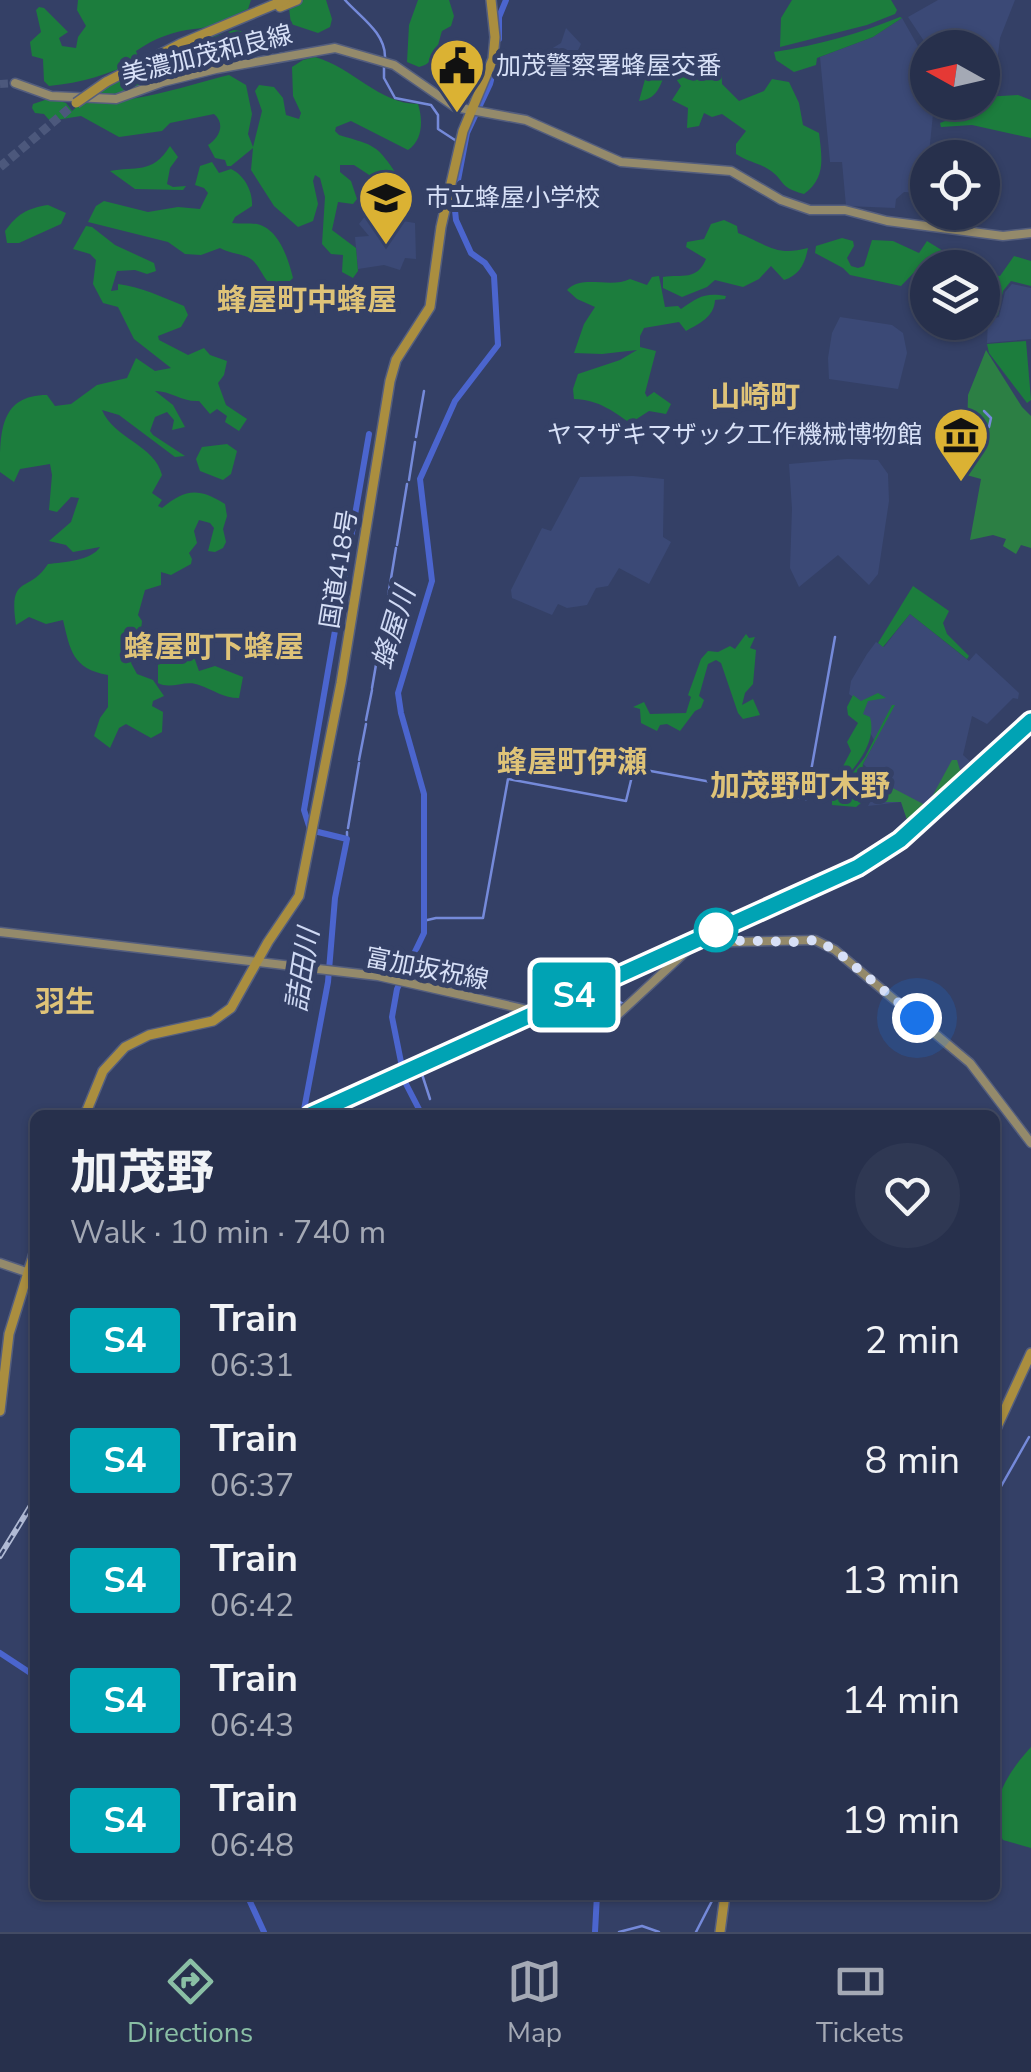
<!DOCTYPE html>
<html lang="en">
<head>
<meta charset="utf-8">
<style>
	body { margin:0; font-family:"Nunito Sans","Noto Sans JP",sans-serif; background:#2f3853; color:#f1f3f6; height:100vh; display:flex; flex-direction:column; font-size:38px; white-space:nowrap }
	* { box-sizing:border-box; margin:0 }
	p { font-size:32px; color:#a4a9b5 }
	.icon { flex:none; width:55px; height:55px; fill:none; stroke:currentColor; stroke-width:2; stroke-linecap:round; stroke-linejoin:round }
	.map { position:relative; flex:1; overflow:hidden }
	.drawer { position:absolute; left:30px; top:1110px; width:970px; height:790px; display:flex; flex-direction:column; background:#27304c; border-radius:15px; box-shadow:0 2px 8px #0004,0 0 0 2px #434b64 }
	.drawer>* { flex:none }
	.badge { padding:0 20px; border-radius:8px; font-size:35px; line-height:65px }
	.needle { width:65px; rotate:278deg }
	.tools { position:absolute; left:910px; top:30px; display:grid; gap:20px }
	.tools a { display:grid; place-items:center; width:90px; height:90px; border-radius:50%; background:#27304c; box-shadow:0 2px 8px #0004,0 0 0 2px #434b64; font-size:50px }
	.you { position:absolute; width:50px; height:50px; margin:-25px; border:8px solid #fff; border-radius:50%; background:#1a73e8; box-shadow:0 0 0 15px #1a73e833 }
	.map>.badge { position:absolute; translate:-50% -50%; box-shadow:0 0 0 5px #fff }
	.round { display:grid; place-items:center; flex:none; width:105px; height:105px; border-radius:52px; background:#2f3853 }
	.head { display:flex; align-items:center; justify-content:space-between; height:170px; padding:0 40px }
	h1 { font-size:48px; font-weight:700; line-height:75px }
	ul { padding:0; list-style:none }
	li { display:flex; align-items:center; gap:30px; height:120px; padding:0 40px }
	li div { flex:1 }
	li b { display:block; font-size:38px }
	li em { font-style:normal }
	li .badge { min-width:110px; font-weight:700; text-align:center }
	.dock { display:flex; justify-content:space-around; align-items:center; height:140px; border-top:2px solid #434b64; background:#27304c; font-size:28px; color:#a4a9b5 }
	.dock a { display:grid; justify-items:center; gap:5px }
	.dock .selected { color:#8abfa5 }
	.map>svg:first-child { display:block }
	.built { fill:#3b4976 }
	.green { fill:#2c7f44 }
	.forest { fill:#1c7d3d }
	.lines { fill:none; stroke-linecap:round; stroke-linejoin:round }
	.stream { stroke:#758ada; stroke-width:2.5 }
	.river { stroke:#4b65ce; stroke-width:6 }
	.major-tunnel { stroke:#4c587c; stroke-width:8; stroke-dasharray:8 4; stroke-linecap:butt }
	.highway-tunnel { stroke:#4c587c; stroke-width:9; stroke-dasharray:9 4.5; stroke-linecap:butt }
	.major-casing { stroke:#545e7e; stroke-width:11 }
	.highway-casing { stroke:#545e7e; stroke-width:12 }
	.major { stroke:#948a6b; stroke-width:8 }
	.highway { stroke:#aa8e3f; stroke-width:9 }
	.rail-casing { stroke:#b0bad5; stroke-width:6 }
	.rail { stroke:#344066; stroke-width:2.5; stroke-dasharray:8; stroke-linecap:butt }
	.highway-bridge-casing { stroke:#545e7e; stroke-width:12; stroke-linecap:butt }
	.highway-bridge { stroke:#aa8e3f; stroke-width:9 }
	.line-casing { stroke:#fff; stroke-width:22 }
	.line { stroke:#00a3b4; stroke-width:15 }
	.walk { stroke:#d7e0f7; stroke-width:10; stroke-dasharray:0 18 }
	.stop-dot { fill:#fff; stroke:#00a3b4; stroke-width:5 }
	.labels { text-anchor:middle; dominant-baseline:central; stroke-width:10; stroke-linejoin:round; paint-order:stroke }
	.street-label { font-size:25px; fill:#d7e0f7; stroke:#344066 }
	.poi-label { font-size:25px; fill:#d7e0f7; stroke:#344066; text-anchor:start }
	.water-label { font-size:28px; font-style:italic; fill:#cfd9f4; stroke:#344066 }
	.quarter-label { font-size:30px; font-weight:bold; fill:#dfc378; stroke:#344066 }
</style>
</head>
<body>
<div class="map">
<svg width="1031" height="1932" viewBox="0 0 1031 1932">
	<rect width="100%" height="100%" fill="#344066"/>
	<g class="built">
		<path d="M938,0H1015L1000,38L994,86L989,93H983L982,48L928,47L908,17Z"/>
		<path d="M902,18L928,64V102L932,103L933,114L927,173L921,193L904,192L896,199L895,208L846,206L842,162H830L820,57L873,37Z"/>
		<path d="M566,28L581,44L570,67L546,77L539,76L535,67L538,57L561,43Z"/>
		<path d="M366,215L415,223L416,259L405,258L400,270L384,265L358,269L355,237L369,236L359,224Z"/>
		<path d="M1012,284L1031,288V339L987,343L988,320L999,317L1005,292Z"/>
		<path d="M840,317L892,325L903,333L907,353L898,389L829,379L828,358L832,333Z"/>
		<path d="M847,459L878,460L888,474L889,501L878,574L869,585L838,555L799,587L790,568L792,509L789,464Z"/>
		<path d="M633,476L664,479L663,537L671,542L649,584L619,568L608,586L596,588L587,605L567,608L558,604L552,615L512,598L511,590L542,528L551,531L580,477Z"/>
		<path d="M910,614L969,661L976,653L1019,693L1018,699L1013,698L987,724L972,716L963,755L975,766L919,817L908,821L901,802L868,806L881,781L863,764L875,742L861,715L862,704L849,694L851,681L867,654L876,642L884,647Z"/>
	</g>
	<g class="green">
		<path d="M986,350L1022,407L1031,416V548L1021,545L1016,554L1003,546L1006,539L993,535L970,540L981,479L952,471L967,431L968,395Z"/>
		<path d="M952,760H957L962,777L914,819L907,820L901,802H875L887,785L927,806Z"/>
	</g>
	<g class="forest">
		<path d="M78,0H251L248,9C232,16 212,28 194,29C174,31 155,38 136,51L139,60C110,74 81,83 49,86L44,81L43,59L32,56L30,42L41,32L36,10L39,7L44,8L68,32L59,38L62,46L76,48L78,37L86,26L77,10Z"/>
		<path d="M303,0H326L332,19L330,27L318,33L291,24L289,8Z"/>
		<path d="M418,0H449L454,16L451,26L442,31C437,46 437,63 419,67L407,62L409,25Z"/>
		<path d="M792,0H891L897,10L895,14L867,25L780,47L781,18Z"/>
		<path d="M900,17L902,18L873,37L817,58L816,65L794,72L776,60L774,52C819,45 858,34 900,17Z"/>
		<path d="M234,30L253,33L265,44L235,61L102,97L101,91L105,86L189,45Z"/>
		<path d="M315,57C352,67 379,104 418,104C423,120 423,140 408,150L351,121L336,127L335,131L339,135C376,146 376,144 398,176L386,186L354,165H340V172L351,181L357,199L353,204L338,202L332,230L356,248L358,271L353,278L342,272L343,255L331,254L322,244L325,197L320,178L315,175L313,181L318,204L313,221L298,227L274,206L251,170L253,148L231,166H227L225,160L215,158L208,145C219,138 226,124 214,114L170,123L162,131L119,137L81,116L50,121L44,114L35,113L32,108L33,104L51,98L66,103L72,111L83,101C134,105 180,87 229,75L246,85L252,114L248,134L253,147L262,111L255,91L259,85L274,87L283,98L286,115L299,119L301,113L293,96L292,67L303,60Z"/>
		<path d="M715,59H721L722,84L739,101L764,91L772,79L789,82L799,103L803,125L819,133C822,158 826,178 804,194C777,187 786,180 768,169C759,163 748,162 736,154V144L746,131L722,114L712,117L704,113L699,126L687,128L688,108L672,100L681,86L674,76H664C659,90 655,99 639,101L649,65L697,68Z"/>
		<path d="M1018,95L1031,100V138L972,125L941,127L940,123L964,114V103L982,102L983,97Z"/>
		<path d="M170,146L178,157L170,168L167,184L173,187L186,186L183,190L135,189L110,171C135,166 152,175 170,146Z"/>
		<path d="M212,162L219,173L231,169C244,175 253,191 252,206L235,217L232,223C240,224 249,223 257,224C279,229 288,258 293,278C268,303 265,269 251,259C242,253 230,254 220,248L201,255L185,254L168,242L88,222L96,206L104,201L148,212L178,207L200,209L208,193L204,188L195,185L200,166Z"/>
		<path d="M48,205L66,213L61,224L19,243H7L5,231C17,214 28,208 48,205Z"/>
		<path d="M724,220L737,226L738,233C767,244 775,257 808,248C805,263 800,275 784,280L771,266L759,279L743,287L715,280L707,287L682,297L663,288V277C682,274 697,281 706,259L686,247L687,242L704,239L711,224Z"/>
		<path d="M86,226L92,227L115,245L154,263L156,271L147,274L135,270L117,271L111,291L118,290V284C142,287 162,297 184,306L188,315L181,327L158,336L159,340L188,355L204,348L210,355L227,361L224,375L218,383L226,405L247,419L239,431L225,422L227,416L217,409L210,414L199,401C182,402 171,391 155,391L173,405L185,427L172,430L174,420L167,412L155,417L150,431L153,435L185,456L175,457L119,415L102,410C113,438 155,445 162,475L152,493L162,500L158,506L162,508C185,489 198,487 225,504L227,516L223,529L226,542L223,548L215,552L208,551L214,528L210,523L199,520L194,531L197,543L189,553L192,559L191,564L171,575L161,572V585L145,590L138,615L142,621L140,640L145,647L131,663L137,674L153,680L164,696L153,701L152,706L163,712L162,732L151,738L126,724L119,728L110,748L94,736L100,718L108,707V675C72,669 70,649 63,620L46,624L29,617L16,625C8,573 29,594 48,564C64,562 91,561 100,547L73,552L66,545L49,541L71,522L79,498L71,497L57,512L49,510L52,475L50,464L20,469L14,482L0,472C0,432 0,395 47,395L55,406L71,404L97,385L127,378L136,358L155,371L171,368L134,339L118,307L103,303L93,284L96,260L90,254L73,249Z"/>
		<path d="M842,238L853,241L854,246L847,258L851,266L858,268L864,266L872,240L893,241L919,253L927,241L948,254L945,258H928L901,286L850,275L843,268L815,253L816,246Z"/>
		<path d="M1014,256L1031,261V286L1011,281L1003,291L998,315L990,316L986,279L989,274L1000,276Z"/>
		<path d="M659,276L665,307L678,306L681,309C698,297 705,292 726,296L725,299L715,300C714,317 700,323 686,331L679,322L644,328L640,336V347L656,351L645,393L647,397L654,392L671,404L666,414L649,411L635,420L634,426C616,413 598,399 574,399L573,389L578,374L620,360L637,350L602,354L574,353L584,324L595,307L577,299L567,290C582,274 611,289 630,279L647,285L652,277Z"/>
		<path d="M1026,341L1031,400L1027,403L989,353L987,344Z"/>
		<path d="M227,444L237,451L231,474L223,480L200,471L196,459L202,447Z"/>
		<path d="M913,586L949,611L943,623L947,634L969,656L967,659L910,614L883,647L878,643Z"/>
		<path d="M189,634L211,642L206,652L194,657L199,671L215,666L243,677L239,698C223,698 214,690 199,685C186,679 171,690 158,683V663L168,661L169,651L177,646L179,638Z"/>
		<path d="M746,634L749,638L755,637L750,648L756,650L753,684L745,693L742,705L753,699L760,715L743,719L738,713L721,663L716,660L708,664L699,696L704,700L701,708L695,711L680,731L667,724L660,725L657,731L641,723L640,709L633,707L644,702L650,714L686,713L691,697L688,695L701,659L708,651L718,652L730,646L735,649Z"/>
		<path d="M878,693L886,698L868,701L863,714L870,717C877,741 857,766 841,782L839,774L851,751L847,742L858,723L848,715L847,707L853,695L861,701Z"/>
		<path d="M892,705H895L863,764L862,771L865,769L880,779L872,794L856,807L832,805V775H836L835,782L841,788L865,757Z"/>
		<path d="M1031,1747V1848L1003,1840C983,1809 1009,1771 1031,1747Z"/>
	</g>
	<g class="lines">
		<g class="stream">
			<path d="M345,0C360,17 386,33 385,58"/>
			<path d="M384,66V78L395,98L431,105L438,115V129L458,142"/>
			<path d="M984,411L991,418L989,427"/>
			<path d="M416,437L424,391"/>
			<path d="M409,480L415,442"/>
			<path d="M397,545L407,484"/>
			<path d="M385,615L396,548"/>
			<path d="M372,688L384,618"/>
			<path d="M366,720L372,690"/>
			<path d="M359,760L366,724"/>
			<path d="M634,768L806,799L835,637"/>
			<path d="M348,828L359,763"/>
			<path d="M347,839V832"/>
			<path d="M423,921L436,918H483L508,779L626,801L633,772"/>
			<path d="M555,1013L558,1006L596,990L624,1004"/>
			<path d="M420,1068L430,1099"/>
			<path d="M995,1497L1029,1437"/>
			<path d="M619,1932L642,1926L659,1932"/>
			<path d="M696,1932L715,1895"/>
		</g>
		<g class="river">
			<path d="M499,39V17L506,0"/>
			<path d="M310,829L304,810L369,434"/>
			<path d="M303,1115L328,982L335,898L347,839L314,831"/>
			<path d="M422,1115L405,1082L392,1017L397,989L424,933V794L401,713L398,693L432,581L420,479L455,401L498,345L494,276L485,263L471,253L456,220L454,201L467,133L490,84L497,57"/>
			<path d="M0,1653L35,1676"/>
			<path d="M247,1895L264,1932"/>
			<path d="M595,1932L597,1895"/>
		</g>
		<path class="major-tunnel" d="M0,84L15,83"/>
		<path class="highway-tunnel" d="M0,167L71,107"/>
		<g class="major-casing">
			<g id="major">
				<path d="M15,83L51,96L116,99L163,82L216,69L335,48L394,65L455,107L526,120L621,162L731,171L781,200L810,210H845L887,221L1003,236L1031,233"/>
				<path d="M0,932L378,976L594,1025L611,1021L695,943L815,940L835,950L970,1063L1031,1143"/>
				<path d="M0,1263L35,1275"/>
			</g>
		</g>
		<g class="highway-casing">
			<g id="highway">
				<path d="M280,7L297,0"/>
				<path d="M106,82L180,44L285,0"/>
				<path d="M85,1115L103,1071L125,1047L149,1035L213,1021L231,1008L268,942L299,896L341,683L390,381L396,360L430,307L441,227L463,131L493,59L495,37L491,0"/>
				<path d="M0,1411L9,1334L35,1250"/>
				<path d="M995,1431L1031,1353"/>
				<path d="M720,1932L725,1895"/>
			</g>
		</g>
		<use href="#major" class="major"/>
		<use href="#highway" class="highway"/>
		<g class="rail-casing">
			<g id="rail">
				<path d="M310,1115L858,867L900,840L1031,721"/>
				<path d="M0,1556L35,1499"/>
			</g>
		</g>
		<use href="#rail" class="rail"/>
		<g class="highway-bridge-casing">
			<path id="highway-bridge" d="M76,103L106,82"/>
		</g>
		<use href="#highway-bridge" class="highway-bridge"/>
	</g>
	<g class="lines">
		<g class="line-casing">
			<path id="line" d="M310,1115L858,867L900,840L1031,721"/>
		</g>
		<use href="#line" class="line"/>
		<path class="walk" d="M716,930L714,940L796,942L815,940L835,950L917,1018"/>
	</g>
	<defs>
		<g id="civic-pin" transform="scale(2.875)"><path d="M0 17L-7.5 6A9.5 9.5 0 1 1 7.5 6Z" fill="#dbb233" stroke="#344066"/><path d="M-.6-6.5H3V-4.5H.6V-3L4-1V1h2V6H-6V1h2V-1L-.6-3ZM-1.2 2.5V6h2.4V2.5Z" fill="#111"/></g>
		<g id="school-pin" transform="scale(2.875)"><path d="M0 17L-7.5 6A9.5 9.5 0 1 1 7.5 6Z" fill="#dbb233" stroke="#344066"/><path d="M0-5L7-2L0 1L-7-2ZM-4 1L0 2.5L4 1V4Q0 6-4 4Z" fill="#111"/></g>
		<g id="museum-pin" transform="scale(2.875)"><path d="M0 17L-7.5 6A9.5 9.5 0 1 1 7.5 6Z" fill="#dbb233" stroke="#344066"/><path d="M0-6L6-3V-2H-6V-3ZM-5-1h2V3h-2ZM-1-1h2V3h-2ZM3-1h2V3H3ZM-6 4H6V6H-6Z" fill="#111"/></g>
	</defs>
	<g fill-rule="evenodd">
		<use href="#civic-pin" x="457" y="66"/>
		<use href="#school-pin" x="386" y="198"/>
		<use href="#museum-pin" x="961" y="435"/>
	</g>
	<circle class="stop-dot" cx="716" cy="930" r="20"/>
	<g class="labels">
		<g class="street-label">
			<text transform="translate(207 55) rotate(-14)">美濃加茂和良線</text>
			<text transform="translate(339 569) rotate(-81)">国道418号</text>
			<text transform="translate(427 969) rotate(11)">富加坂祝線</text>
		</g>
		<g class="poi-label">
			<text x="496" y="66">加茂警察署蜂屋交番</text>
			<text x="425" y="198">市立蜂屋小学校</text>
			<text x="922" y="435" text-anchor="end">ヤマザキマザック工作機械博物館</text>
		</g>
		<g class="water-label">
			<text transform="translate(394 628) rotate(-73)">蜂屋川</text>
			<text transform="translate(303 970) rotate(-81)">詰田川</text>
		</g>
		<g class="quarter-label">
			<text x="307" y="300">蜂屋町中蜂屋</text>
			<text x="755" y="397">山崎町</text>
			<text x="214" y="647">蜂屋町下蜂屋</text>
			<text x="572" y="762">蜂屋町伊瀬</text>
			<text x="800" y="786">加茂野町木野</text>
			<text x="65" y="1002">羽生</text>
		</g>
	</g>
</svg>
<div class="tools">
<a><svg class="needle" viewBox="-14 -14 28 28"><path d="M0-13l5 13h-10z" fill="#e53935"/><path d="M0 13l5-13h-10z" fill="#a4a9b5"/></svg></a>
<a><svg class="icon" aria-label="locate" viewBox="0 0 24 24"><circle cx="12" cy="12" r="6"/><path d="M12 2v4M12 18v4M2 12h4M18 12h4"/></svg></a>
<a><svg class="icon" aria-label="layers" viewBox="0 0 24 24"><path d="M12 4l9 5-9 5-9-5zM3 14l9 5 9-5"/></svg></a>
</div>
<div class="you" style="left:917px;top:1018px"></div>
<b class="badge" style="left:574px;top:995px;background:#00a3b4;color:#fff">S4</b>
<section class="drawer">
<div class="head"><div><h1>加茂野</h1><p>Walk · 10 min · 740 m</p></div><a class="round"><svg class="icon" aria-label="heart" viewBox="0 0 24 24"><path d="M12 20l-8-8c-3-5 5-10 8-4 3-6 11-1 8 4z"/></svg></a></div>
<ul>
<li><span class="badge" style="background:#00a3b4;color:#fff">S4</span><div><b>Train</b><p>06:31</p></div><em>2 min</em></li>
<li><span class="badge" style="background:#00a3b4;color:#fff">S4</span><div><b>Train</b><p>06:37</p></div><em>8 min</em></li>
<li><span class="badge" style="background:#00a3b4;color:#fff">S4</span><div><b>Train</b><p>06:42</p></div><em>13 min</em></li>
<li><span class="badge" style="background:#00a3b4;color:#fff">S4</span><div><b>Train</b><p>06:43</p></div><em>14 min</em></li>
<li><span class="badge" style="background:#00a3b4;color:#fff">S4</span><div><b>Train</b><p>06:48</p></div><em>19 min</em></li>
</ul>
</section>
</div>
<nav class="dock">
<a class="selected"><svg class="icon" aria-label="directions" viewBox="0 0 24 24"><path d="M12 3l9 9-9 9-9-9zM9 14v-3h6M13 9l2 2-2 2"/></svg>Directions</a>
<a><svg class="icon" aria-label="map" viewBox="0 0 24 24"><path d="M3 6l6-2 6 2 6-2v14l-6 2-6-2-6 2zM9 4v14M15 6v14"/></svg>Map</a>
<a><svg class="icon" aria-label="tickets" viewBox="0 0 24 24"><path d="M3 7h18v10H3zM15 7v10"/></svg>Tickets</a>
</nav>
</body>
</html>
